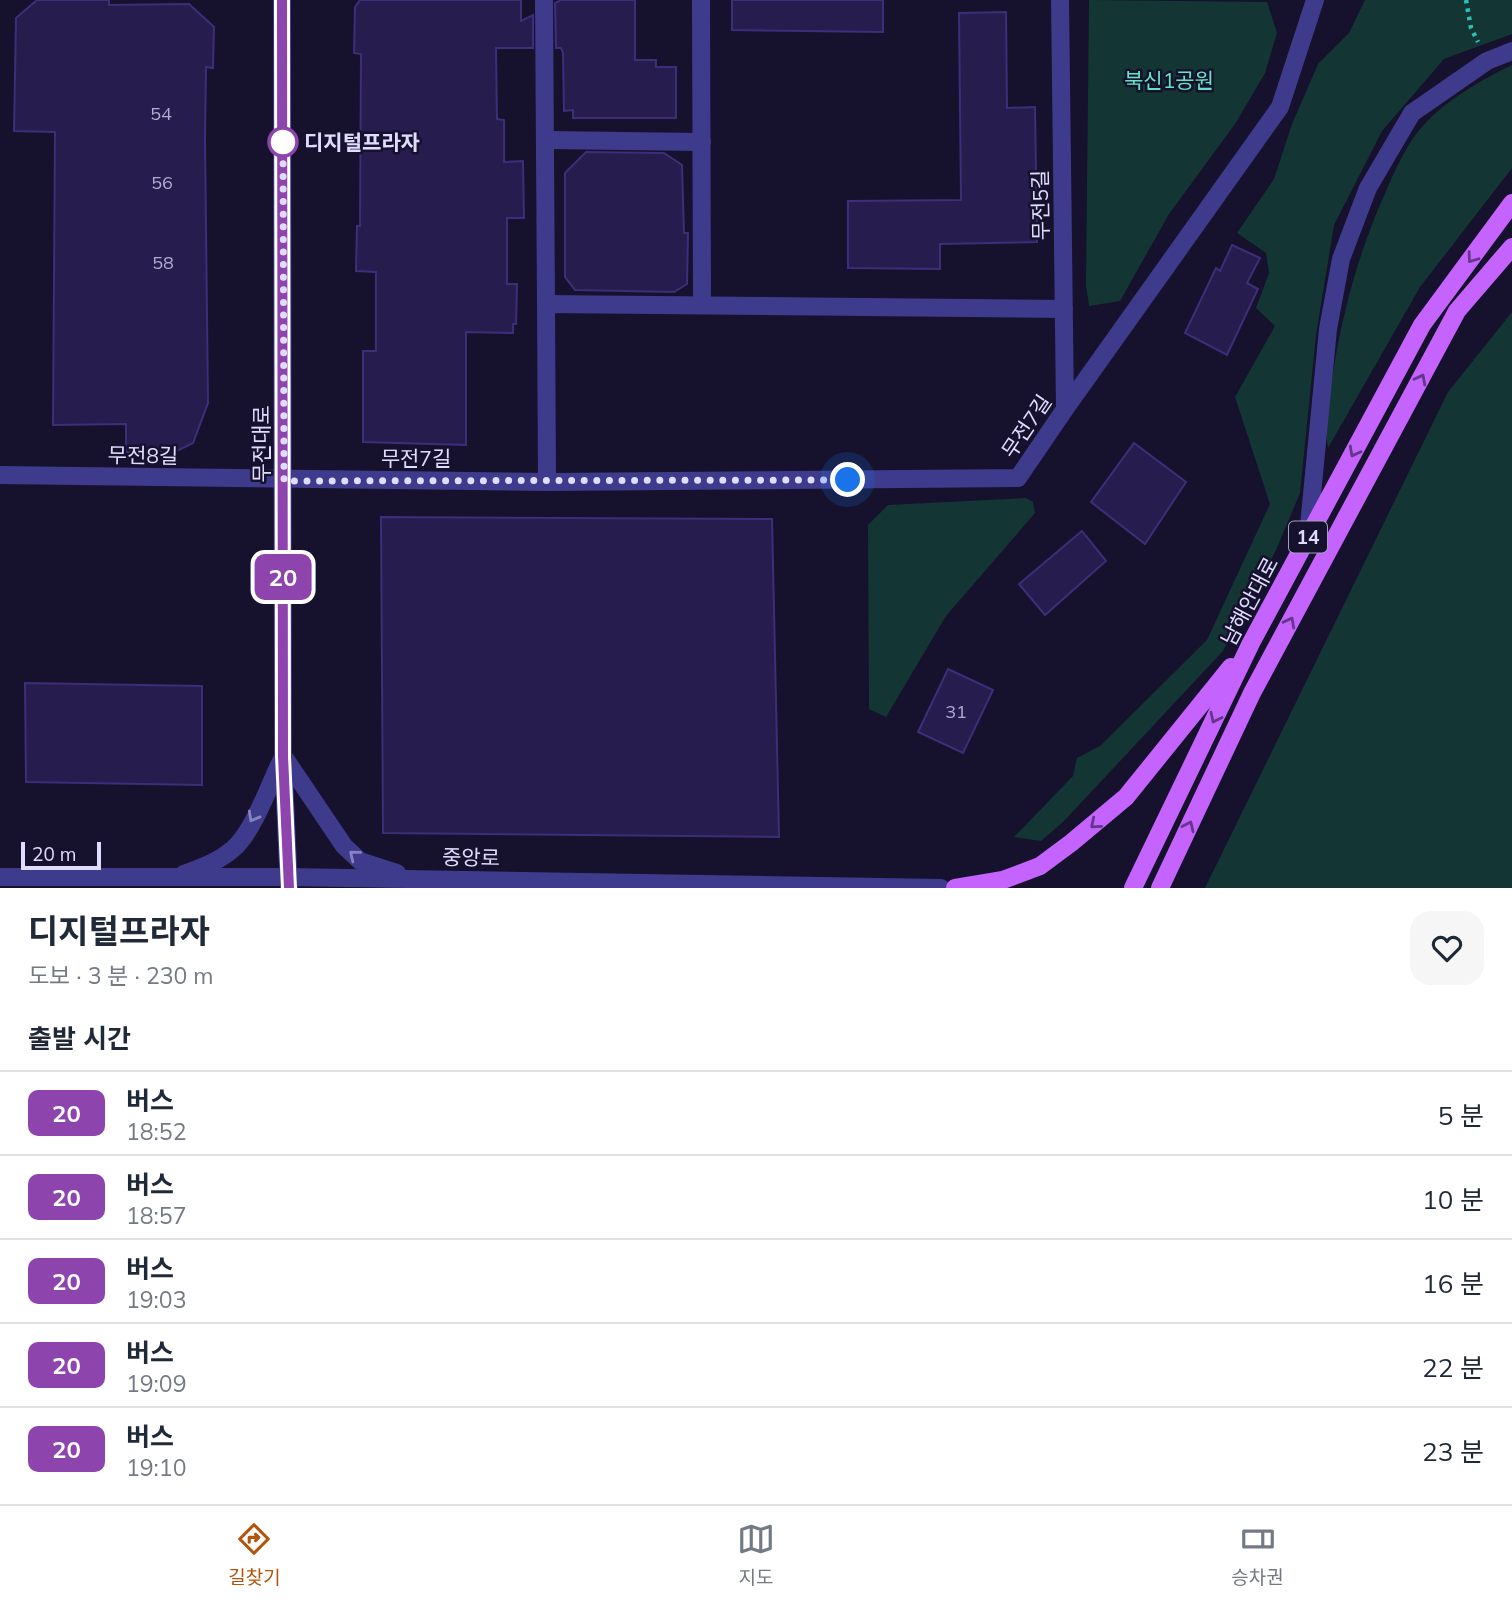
<!DOCTYPE html>
<html lang="ko">
<head>
<meta charset="utf-8">
<style>
	body { margin:0; font-family:Mulish,"Noto Sans KR",sans-serif; background:#f6f6f7; color:#1f2937; height:100vh; display:flex; flex-direction:column; font-size:26px; white-space:nowrap }
	* { box-sizing:border-box; margin:0 }
	p { font-size:23px; color:#747a83 }
	.icon { flex:none; width:38px; height:38px; fill:none; stroke:currentColor; stroke-width:2; stroke-linecap:round; stroke-linejoin:round }
	.map { position:relative; height:888px; overflow:hidden }
	.details { display:flex; flex-direction:column; background:#fff; flex:1 }
	.details>* { flex:none }
	.badge { padding:0 14px; border-radius:10px; font-size:24px; line-height:46px }
	.scale { position:absolute; left:21px; bottom:18px; width:80px; box-sizing:border-box; padding-left:7px; border:4px solid #e0dcff; border-top:0; font-size:19px; line-height:24px; white-space:nowrap; color:#e0dcff; -webkit-text-stroke:5px #16112c; paint-order:stroke }
	.you { position:absolute; width:35px; height:35px; margin:-18px; border:5px solid #fff; border-radius:50%; background:#1a73e8; box-shadow:0 0 0 10px #1a73e833 }
	.map>.badge { position:absolute; translate:-50% -50%; box-shadow:0 0 0 4px #fff }
	h2 { padding:0 28px; font-size:26px; line-height:63px }
	.round { display:grid; place-items:center; flex:none; width:74px; height:74px; border-radius:21px; background:#f6f6f7 }
	.summary { display:flex; align-items:center; justify-content:space-between; height:119px; padding:0 28px }
	h1 { font-size:33px; font-weight:700; line-height:52px }
	ul { padding:0; list-style:none }
	li { display:flex; align-items:center; gap:21px; height:84px; padding:0 28px; border-top:2px solid #e0e1e3 }
	li div { flex:1 }
	li b { display:block; font-size:26px }
	li em { font-style:normal }
	li .badge { min-width:77px; font-weight:700; text-align:center }
	.tabs { display:flex; justify-content:space-around; align-items:center; height:98px; border-top:2px solid #e0e1e3; background:#fff; font-size:19px; color:#747a83 }
	.tabs a { display:grid; justify-items:center; gap:4px }
	.tabs .active { color:#b45309 }
	.map>svg:first-child { display:block }
	.green { fill:#133635 }
	.building { fill:#271c4e; stroke:#3d2e7a; stroke-width:2 }
	.lines { fill:none; stroke-linecap:round; stroke-linejoin:round }
	.path { stroke:#2ec1b9; stroke-width:4.5; stroke-dasharray:3.5 5; stroke-linecap:butt }
	.minor { stroke:#3e3b8c; stroke-width:18 }
	.major { stroke:#c563ff; stroke-width:18 }
	.oneway { stroke:#65368b }
	.oneway2 { stroke:#8783c0 }
	.line-casing { stroke:#fff; stroke-width:16 }
	.line { stroke:#8e44ad; stroke-width:10 }
	.walk { stroke:#e0dcff; stroke-width:7; stroke-dasharray:0 12.6 }
	.stop-dot { fill:#fff; stroke:#8e44ad; stroke-width:3.5 }
	.labels { text-anchor:middle; dominant-baseline:central; stroke-width:5; stroke-linejoin:round; paint-order:stroke }
	.number-label { font-size:18px; fill:#b2acd3 }
	.shield { fill:#16112c; stroke:#a39fc0; stroke-width:2 }
	.shield-label { font-size:19px; font-weight:bold; fill:#e0dcff }
	.park-label { font-size:21px; fill:#63e4c4; stroke:#16112c }
	.stop-label { font-size:21px; font-weight:bold; fill:#e0dcff; stroke:#16112c; text-anchor:start }
	.street-label { font-size:21px; fill:#e0dcff; stroke:#16112c }
</style>
</head>
<body>
<div class="map">
<svg width="1512" height="888" viewBox="0 0 1512 888">
	<rect width="100%" height="100%" fill="#16112c"/>
	<g class="green">
		<path d="M1089,0L1267,2L1277,33L1265,73L1235,124L1169,214L1120,301L1089,306L1086,285Z"/>
		<path d="M1365,0H1512V34L1444,59L1382,131L1334,225L1316,335L1300,493L1276,550L1223,651L1063,822L1041,841L1014,837L1073,776L1077,758L1100,746L1207,640L1270,504L1235,397L1275,326L1256,308L1269,273L1266,253L1237,233L1274,179L1292,124L1318,64L1349,33Z"/>
		<path d="M1512,65V168L1420,287L1328,448C1324,425 1329,402 1332,379C1342,313 1359,250 1387,189C1395,170 1404,150 1417,133C1439,104 1479,81 1512,65Z"/>
		<path d="M1512,312V888H1205L1448,392Z"/>
		<path d="M1026,498L1033,502L1035,513L946,616L886,717L869,709L868,525L888,505Z"/>
	</g>
	<g class="building">
		<path d="M37,0H109V5L189,4L214,27L213,68L206,67L205,139L208,403L193,443L175,452H126V424L53,425L55,132L14,131L16,18Z"/>
		<path d="M360,0H521V21L533,15V48H496L497,119L504,120V162L523,161L524,218H507V284H517L516,324H513V333L466,332V445L363,442V351H376V272L356,271L357,226H360L361,54L354,53L355,7Z"/>
		<path d="M561,0H635V60H656V67H676V118H573V110L564,111L563,53L561,48H556L555,3Z"/>
		<path d="M732,0H883V32L732,30Z"/>
		<path d="M1006,12L1007,108L1035,107L1037,242L940,244V269L848,268V201L961,200L959,13Z"/>
		<path d="M586,152L664,153L682,165L684,233H688L687,284L674,292L575,290L565,277V173Z"/>
		<path d="M1232,245L1260,258L1247,283L1258,289L1227,355L1185,333L1216,268L1220,271Z"/>
		<path d="M1134,443L1186,482L1145,544L1091,502Z"/>
		<path d="M381,517L772,519L779,837L383,833Z"/>
		<path d="M1082,531L1106,561L1045,615L1019,584Z"/>
		<path d="M948,669L993,690L963,753L918,732Z"/>
		<path d="M25,683L202,686V785L26,782Z"/>
	</g>
	<g class="lines">
		<path class="path" d="M1466,0L1471,28L1478,42"/>
		<g class="minor">
			<path d="M282,0L283,756L289,888"/>
			<path d="M544,0L546,304"/>
			<path d="M701,0L702,305"/>
			<path d="M1060,0L1065,409"/>
			<path d="M546,140L702,142"/>
			<path d="M0,475L547,482L1018,478L1065,409L1280,107L1315,0"/>
			<path d="M547,482L546,304L1064,309"/>
			<path d="M1308,536L1328,329L1341,259L1368,188L1412,113L1487,61L1512,51"/>
			<path d="M284,757L344,846L360,861L397,873"/>
			<path d="M184,874C202,867 218,862 233,849C254,831 269,785 282,759"/>
			<path d="M0,877H289L941,888"/>
		</g>
		<g class="major">
			<path d="M955,888L1003,880L1040,866L1071,843L1126,797L1231,667"/>
			<path d="M1133,888L1251,643L1422,325L1512,203"/>
			<path d="M1160,888L1252,693L1457,311L1512,247"/>
		</g>
	</g>
	<defs><path id="oneway-chevron" d="M-2-3.5L2.5 0L-2 3.5" fill="none" stroke-width="1.6" stroke-linecap="round" stroke-linejoin="round" transform="scale(1.75)"/></defs>
	<g class="oneway">
		<use href="#oneway-chevron" transform="translate(1472 258) rotate(126)"/>
		<use href="#oneway-chevron" transform="translate(1421 379) rotate(-62)"/>
		<use href="#oneway-chevron" transform="translate(1354 452) rotate(118)"/>
		<use href="#oneway-chevron" transform="translate(1290 622) rotate(-62)"/>
		<use href="#oneway-chevron" transform="translate(1215 718) rotate(116)"/>
		<use href="#oneway-chevron" transform="translate(1095 824) rotate(140)"/>
		<use href="#oneway-chevron" transform="translate(1189 826) rotate(-65)"/>
	</g>
	<g class="oneway2">
		<use href="#oneway-chevron" transform="translate(253 817) rotate(119)"/>
		<use href="#oneway-chevron" transform="translate(354 855) rotate(-141)"/>
	</g>
	<g class="lines">
		<g class="line-casing">
			<path id="line" d="M282,0L283,756L289,888"/>
		</g>
		<use href="#line" class="line"/>
		<path class="walk" d="M283,142V134L284,481L848,480"/>
	</g>
	<circle class="stop-dot" cx="283" cy="142" r="14"/>
	<g class="labels">
		<g class="number-label">
			<text x="161" y="113">54</text>
			<text x="162" y="182">56</text>
			<text x="163" y="262">58</text>
			<text x="956" y="711">31</text>
		</g>
		<rect class="shield" x="1289" y="521.5" width="38" height="31" rx="5"/>
		<g class="shield-label">
			<text x="1308" y="537">14</text>
		</g>
		<g class="park-label">
			<text x="1169" y="80">북신1공원</text>
		</g>
		<g class="stop-label">
			<text x="304" y="142">디지털프라자</text>
		</g>
		<g class="street-label">
			<text transform="translate(1040 205) rotate(-91)">무전5길</text>
			<text transform="translate(1026 426) rotate(-56)">무전7길</text>
			<text transform="translate(261 444) rotate(-90)">무전대로</text>
			<text transform="translate(143 455) rotate(1)">무전8길</text>
			<text x="416" y="458">무전7길</text>
			<text transform="translate(1249 601) rotate(-62)">남해안대로</text>
			<text transform="translate(471 857) rotate(1)">중앙로</text>
		</g>
	</g>
</svg>
<div class="scale">20 m</div>
<div class="you" style="left:848px;top:480px"></div>
<b class="badge" style="left:283px;top:577px;background:#8e44ad;color:#fff">20</b>
</div>
<section class="details">
<div class="summary"><div><h1>디지털프라자</h1><p>도보 · 3 분 · 230 m</p></div><a class="round"><svg class="icon" aria-label="heart" viewBox="0 0 24 24"><path d="M12 20l-8-8c-3-5 5-10 8-4 3-6 11-1 8 4z"/></svg></a></div>
<h2>출발 시간</h2>
<ul>
<li><span class="badge" style="background:#8e44ad;color:#fff">20</span><div><b>버스</b><p>18:52</p></div><em>5 분</em></li>
<li><span class="badge" style="background:#8e44ad;color:#fff">20</span><div><b>버스</b><p>18:57</p></div><em>10 분</em></li>
<li><span class="badge" style="background:#8e44ad;color:#fff">20</span><div><b>버스</b><p>19:03</p></div><em>16 분</em></li>
<li><span class="badge" style="background:#8e44ad;color:#fff">20</span><div><b>버스</b><p>19:09</p></div><em>22 분</em></li>
<li><span class="badge" style="background:#8e44ad;color:#fff">20</span><div><b>버스</b><p>19:10</p></div><em>23 분</em></li>
</ul>
</section>
<nav class="tabs">
<a class="active"><svg class="icon" aria-label="directions" viewBox="0 0 24 24"><path d="M12 3l9 9-9 9-9-9zM9 14v-3h6M13 9l2 2-2 2"/></svg>길찾기</a>
<a><svg class="icon" aria-label="map" viewBox="0 0 24 24"><path d="M3 6l6-2 6 2 6-2v14l-6 2-6-2-6 2zM9 4v14M15 6v14"/></svg>지도</a>
<a><svg class="icon" aria-label="tickets" viewBox="0 0 24 24"><path d="M3 7h18v10H3zM15 7v10"/></svg>승차권</a>
</nav>
</body>
</html>
